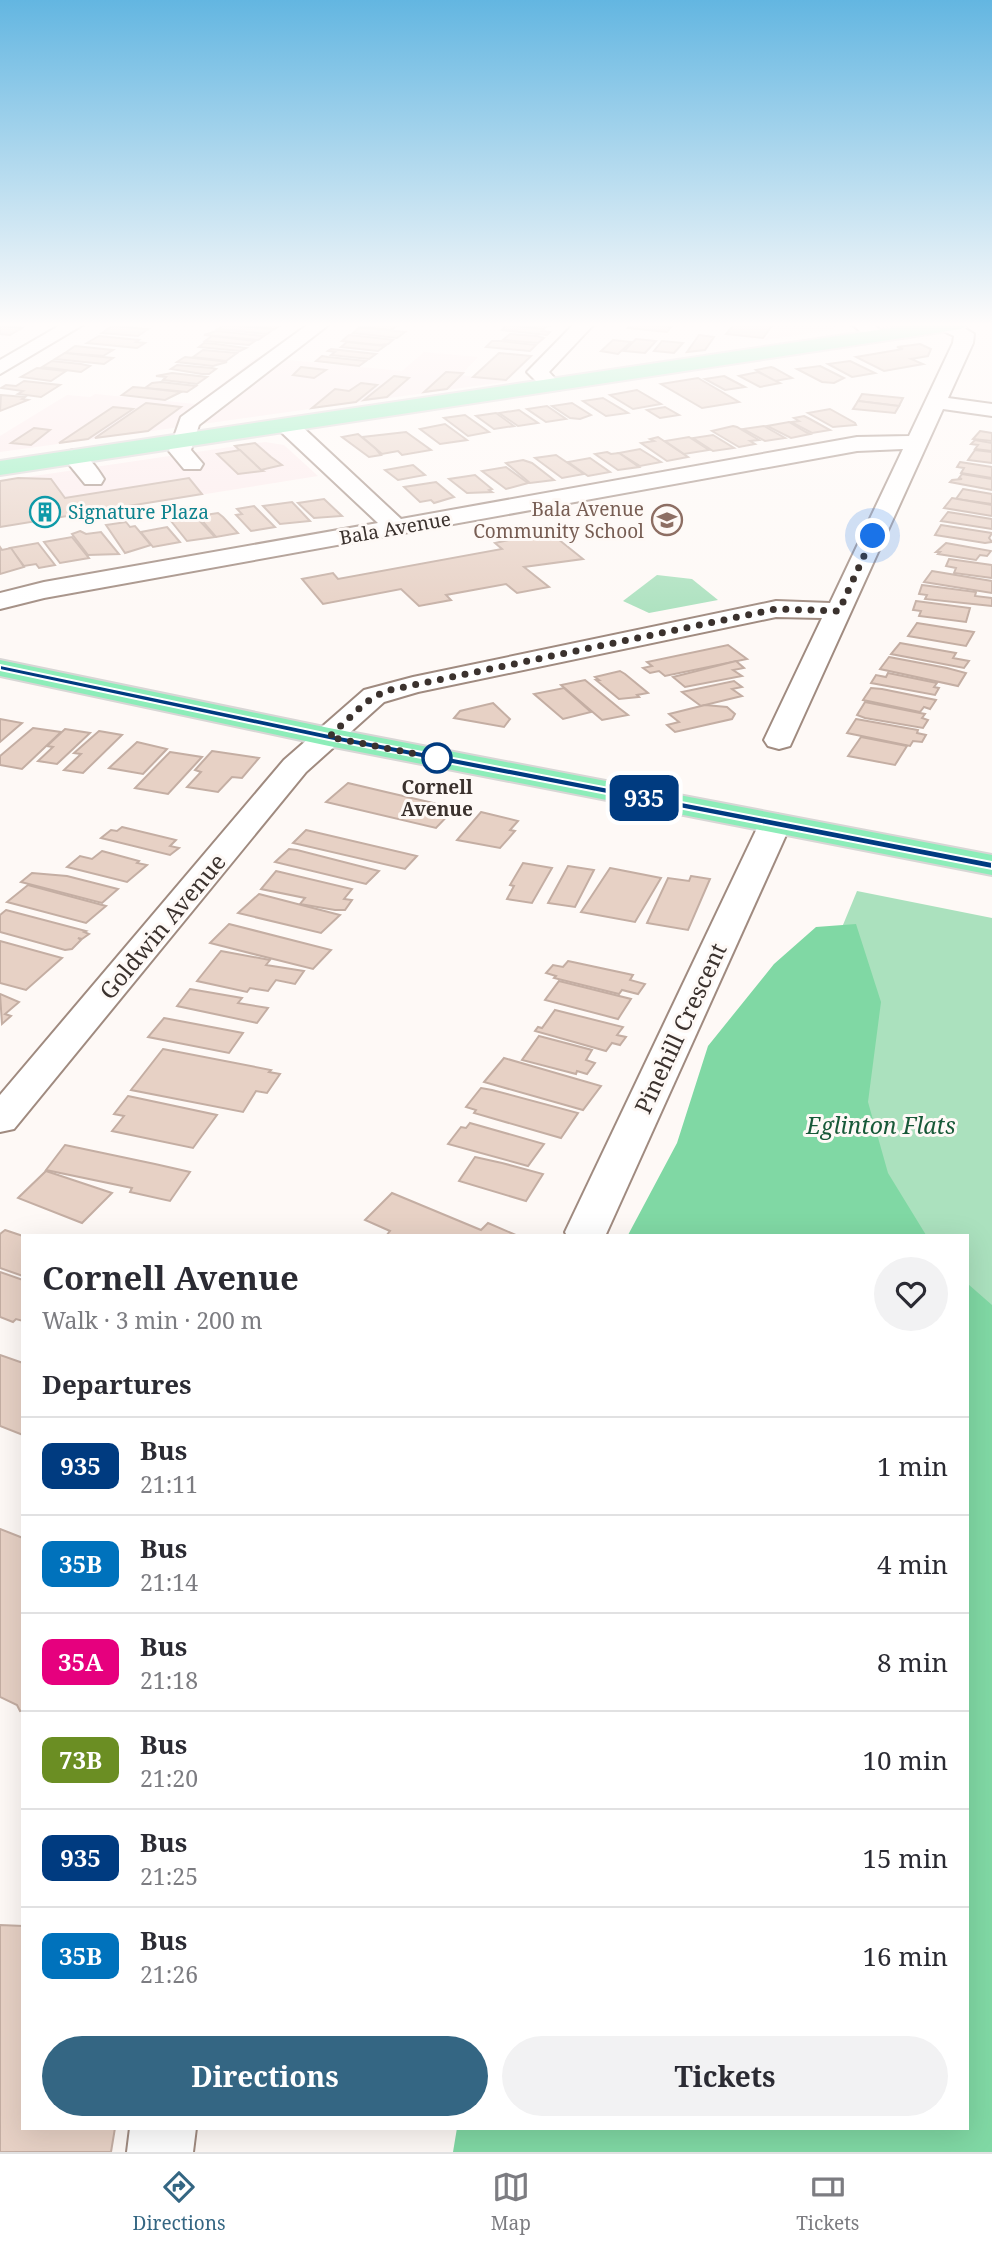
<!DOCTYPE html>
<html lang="en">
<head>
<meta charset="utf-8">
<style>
	body { margin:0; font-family:"Noto Serif",serif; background:#f2f2f3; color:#2b2b33; height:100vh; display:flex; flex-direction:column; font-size:26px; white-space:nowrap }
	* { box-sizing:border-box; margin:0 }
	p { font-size:23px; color:#7c7c81 }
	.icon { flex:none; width:38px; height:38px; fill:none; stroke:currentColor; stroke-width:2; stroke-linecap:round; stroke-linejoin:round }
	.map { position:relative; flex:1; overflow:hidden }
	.sheet { position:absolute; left:21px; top:1234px; width:948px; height:896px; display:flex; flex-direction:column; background:#fff; border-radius:0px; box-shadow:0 7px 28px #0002 }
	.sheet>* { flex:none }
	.badge { padding:0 14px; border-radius:10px; font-size:24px; line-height:46px }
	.you { position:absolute; width:35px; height:35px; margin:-18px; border:5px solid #fff; border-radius:50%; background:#1a73e8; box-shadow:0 0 0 10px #1a73e833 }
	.map>.badge { position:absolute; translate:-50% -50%; box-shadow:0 0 0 4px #fff }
	h2 { padding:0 21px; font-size:26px; line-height:63px }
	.round { display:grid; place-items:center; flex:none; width:74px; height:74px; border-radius:37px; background:#f2f2f3 }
	.overview { display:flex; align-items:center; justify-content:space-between; height:119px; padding:0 21px }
	h1 { font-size:33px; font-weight:700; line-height:52px }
	.action { display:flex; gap:14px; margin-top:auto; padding:14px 21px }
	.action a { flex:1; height:80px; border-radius:42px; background:#346683; color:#fff; font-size:28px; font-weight:700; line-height:80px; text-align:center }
	.action a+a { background:#f2f2f3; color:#2b2b33 }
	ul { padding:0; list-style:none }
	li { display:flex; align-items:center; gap:21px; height:98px; padding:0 21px; border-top:2px solid #e1e1e2 }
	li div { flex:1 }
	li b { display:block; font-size:26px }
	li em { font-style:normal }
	li .badge { min-width:77px; font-weight:700; text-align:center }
	.menu { display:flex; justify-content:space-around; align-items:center; height:98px; border-top:2px solid #e1e1e2; background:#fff; font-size:19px; color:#7c7c81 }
	.menu a { display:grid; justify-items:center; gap:4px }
	.menu .selected { color:#346683 }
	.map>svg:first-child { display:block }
	.commercial { fill:#fcebec }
	.green { fill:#abe1be }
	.forest { fill:#80d8a4 }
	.building { fill:#e7d1c5; stroke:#c4aea3; stroke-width:2 }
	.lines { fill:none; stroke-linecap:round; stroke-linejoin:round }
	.minor-casing { stroke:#a08b80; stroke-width:4 }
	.major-casing { stroke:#d8d6d5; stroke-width:4 }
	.minor { fill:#fff; fill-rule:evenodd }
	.major { fill:#8dedb9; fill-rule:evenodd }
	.line { fill:#003b80; stroke:#fff; stroke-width:2 }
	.walk { stroke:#3b322e; stroke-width:7; stroke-dasharray:0 12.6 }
	.stop-dot { fill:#fff; stroke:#003b80; stroke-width:3.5 }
	.labels { text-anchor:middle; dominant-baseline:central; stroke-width:6; stroke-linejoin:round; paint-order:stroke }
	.far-education-label { font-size:19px; fill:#785e54; stroke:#fef9f6; text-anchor:end }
	.far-culture-label { font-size:19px; fill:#0d838f; stroke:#fef9f6; text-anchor:start }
	.far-street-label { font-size:19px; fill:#3b322e; stroke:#fef9f6 }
	.far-stop-label { font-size:19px; font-weight:bold; fill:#3b322e; stroke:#fef9f6 }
	.street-label { font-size:23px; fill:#3b322e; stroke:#fef9f6 }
	.park-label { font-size:23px; font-style:italic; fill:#175938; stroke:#fef9f6 }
</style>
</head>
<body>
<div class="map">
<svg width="992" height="2152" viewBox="0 0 992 2152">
	<rect width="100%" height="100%" fill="#fef9f6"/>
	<g class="commercial">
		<path d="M777,323H838L832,330L765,340Z"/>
		<path d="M424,352L478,357L461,375L511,381L0,452V436L67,395L90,397L95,394L196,404L257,357L402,371Z"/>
		<path d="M265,442L284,445L318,476L0,527V481Z"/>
	</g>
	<g class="green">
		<path d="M657,575L692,579L718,600L649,613L623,601Z"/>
		<path d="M857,891L992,918V2152H528L968,2128V1236L715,1235Z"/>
	</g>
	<g class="forest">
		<path d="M856,924L881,1002L868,1102L888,1173L926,1235H628L677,1143L708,1046L774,964L816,927Z"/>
		<path d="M968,1284L992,1305V2152H453L457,2128H968Z"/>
	</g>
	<g class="building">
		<path d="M231,323H261L281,325L275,329L228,325Z"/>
		<path d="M365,323H382L398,324L391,330L360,327Z"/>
		<path d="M517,323H559L546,327L516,324Z"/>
		<path d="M735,323H774L763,338L726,334Z"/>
		<path d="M632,324L654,325L671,327L667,332L628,328Z"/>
		<path d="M225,325L274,329L267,334L218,329Z"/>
		<path d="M506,325L544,329L542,331L550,332L547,335L502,330Z"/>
		<path d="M0,326L22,328L10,335L0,334Z"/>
		<path d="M112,326L148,329L138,336L102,333Z"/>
		<path d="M359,328H366L405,332L397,338L353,333Z"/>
		<path d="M216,331L264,336L258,340L204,335Z"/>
		<path d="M510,334L537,336L544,338L538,343L503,340Z"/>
		<path d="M349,335L386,339L393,340L388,344L379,345L342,341Z"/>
		<path d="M699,335L714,337L705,350L687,352Z"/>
		<path d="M99,336L139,340L136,342L145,343L137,348L87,343Z"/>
		<path d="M212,336L255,341L249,345L205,341Z"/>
		<path d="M636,339L656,341L645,353L624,351Z"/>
		<path d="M613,340L631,342L618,354L601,351Z"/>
		<path d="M492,341H500L536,345L530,351L486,347Z"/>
		<path d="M662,341L683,343L674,353L654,351Z"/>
		<path d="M347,342L375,345L385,346L378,351L341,347Z"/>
		<path d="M204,343L216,344L246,348L240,351L199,347Z"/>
		<path d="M920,344L931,349L928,356L911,359L923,364L884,371L856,357L903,349L897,347Z"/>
		<path d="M75,346L113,350L103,356L65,353Z"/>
		<path d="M331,349L376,354L369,359L331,355L335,352L328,351Z"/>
		<path d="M203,350L237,353L226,361L193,357Z"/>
		<path d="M65,353L93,356L113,358L104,364L55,359Z"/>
		<path d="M499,353L531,356L506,380L473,377Z"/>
		<path d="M322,356L328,357L366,361L359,366L316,361Z"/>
		<path d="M185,357L221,361L227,362L213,366L177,362Z"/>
		<path d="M52,361L81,364L90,366L81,372L42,367Z"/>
		<path d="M850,361L875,373L852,377L828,364Z"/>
		<path d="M177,365L212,368L216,369L209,374H202L171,369Z"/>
		<path d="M820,366L844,378L834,383L822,382L797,369Z"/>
		<path d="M301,367L326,370L314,378L293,375Z"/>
		<path d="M771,367L774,368L792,378L775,381L756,370Z"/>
		<path d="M37,368L66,371L51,381L21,377Z"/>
		<path d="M446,372L463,373L447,389L424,392Z"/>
		<path d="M758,372L780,383L760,387L739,376Z"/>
		<path d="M172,373L207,377L197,384L163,380L166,377L156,376Z"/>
		<path d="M394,376L409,378L387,397L364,400Z"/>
		<path d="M724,376L745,387L725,390L705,379Z"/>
		<path d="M698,378L739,402L702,408L661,384Z"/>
		<path d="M24,381L60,385L41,397L18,394L23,391L1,388L6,385L16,386Z"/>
		<path d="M161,382L196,386L187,392L145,388L152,383Z"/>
		<path d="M361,383L377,385L356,402L312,408L335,389L349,391Z"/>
		<path d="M133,387L145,388L181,392L165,400L122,395Z"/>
		<path d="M637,390L661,404L633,409L610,395Z"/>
		<path d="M862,394L903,398L899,406L858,401Z"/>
		<path d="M1,395L25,397L22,399L28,400L0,411Z"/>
		<path d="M603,398L628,413L606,416L583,401Z"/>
		<path d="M858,401L899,406L895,413L853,409Z"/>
		<path d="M146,403L181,407L148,431L95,438Z"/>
		<path d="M572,403L591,415L580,419L570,418L552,406Z"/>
		<path d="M547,406L566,419L546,422L527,409Z"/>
		<path d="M113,407L133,409L88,439L59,443Z"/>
		<path d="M665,407L679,415L660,418L647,410Z"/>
		<path d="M830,409L855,423L856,425L833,427L808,413Z"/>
		<path d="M519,410L538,423L518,426L499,413Z"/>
		<path d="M496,413L514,426L494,429L476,416Z"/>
		<path d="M465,415L489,432L468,436L444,418Z"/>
		<path d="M804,416L810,419L830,430L812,433L791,422L799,421L794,418Z"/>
		<path d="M789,422L806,432L810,434L791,438L767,426Z"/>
		<path d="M445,424L467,440L440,444L420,429Z"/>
		<path d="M733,426L737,427L759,440L750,441L755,444L739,447L712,431Z"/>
		<path d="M764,426L785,438L765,441L743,429Z"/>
		<path d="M34,428L50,430L31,445L11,443Z"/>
		<path d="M980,431L992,433V441L973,439Z"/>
		<path d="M406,432L431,450L402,455L398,451L382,454L362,437Z"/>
		<path d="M358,434L376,449L381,455L369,457L342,437Z"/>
		<path d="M713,435L734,448L713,451L693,438Z"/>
		<path d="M658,437L688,457L667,461L641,443L654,441L650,439Z"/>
		<path d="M689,437L709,450L684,454L665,441Z"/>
		<path d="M975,440L992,443V451L975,449L978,445L971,444Z"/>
		<path d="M255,443L271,457L282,465L261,470L235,446Z"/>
		<path d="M640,449L661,462L640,466L619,453Z"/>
		<path d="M240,450L261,470L263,471L238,474L217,454Z"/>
		<path d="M975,450L992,452V463L968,460Z"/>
		<path d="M607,452L611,454L619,453L639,467L618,470L595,454Z"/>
		<path d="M556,455L584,474L562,478L535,458Z"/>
		<path d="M590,458L610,472L588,476L568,462Z"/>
		<path d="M523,460L532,463L554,480L530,483L506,463Z"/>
		<path d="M960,462L992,467V478L961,473L964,468L957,467Z"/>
		<path d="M413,465L425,475L398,480L385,470Z"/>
		<path d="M506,467L528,483L506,489L482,471Z"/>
		<path d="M962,474L992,479V490L950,482L952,480L962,479L959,478Z"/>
		<path d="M475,475L492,489L489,490L492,492L467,493L449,479Z"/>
		<path d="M18,478L51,479L65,498L189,478L202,494L0,527V481Z"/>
		<path d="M436,482L454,497L434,503L431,500L420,502L404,487Z"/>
		<path d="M963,489L992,494V504L956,499Z"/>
		<path d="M952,498L992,505V516L944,508Z"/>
		<path d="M324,499L342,516L314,518L298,503Z"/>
		<path d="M292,502L310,521L280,524L263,506Z"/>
		<path d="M254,506L275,527L251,531L236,515L242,514L237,509Z"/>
		<path d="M948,512L992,519V529L941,521Z"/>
		<path d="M218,513L223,517L238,533L216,537L198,516Z"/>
		<path d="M196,517L215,537L187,541L171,521Z"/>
		<path d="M126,522L130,527L135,526L151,545L125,553L106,525Z"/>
		<path d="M941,525L992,533L989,538L992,542L985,543L935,535Z"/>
		<path d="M167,527L180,542L153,547L141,532Z"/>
		<path d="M80,531L86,534L101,532L119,554L88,555L72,534Z"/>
		<path d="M548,531L583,559L524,567L549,587L517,593L506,584L446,595L451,600L419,606L401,589L323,604L302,579L333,573L338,579L502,549L495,543Z"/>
		<path d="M72,537L89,558L60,563L44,542Z"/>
		<path d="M38,543L55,565L39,568L36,564L24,566L10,548Z"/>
		<path d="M946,543L991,551L987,556L980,555L976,560L938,554L940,552H936Z"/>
		<path d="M0,547L2,550L11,548L24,567L0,574Z"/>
		<path d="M949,559L992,565V578L954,573L956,568L946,566Z"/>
		<path d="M932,571L992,581V593L924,582Z"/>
		<path d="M922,585L976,592L975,596L992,598V606L925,599L927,595L919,594Z"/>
		<path d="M916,601L970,608L966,622L919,616L921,611L913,610Z"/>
		<path d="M917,623L974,632L966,646L908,636Z"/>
		<path d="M900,643L956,653L953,658L969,661L964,668L891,654Z"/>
		<path d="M728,645L747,659L665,676L659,671L650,673L643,668L652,666L647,662Z"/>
		<path d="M889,657L947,668L966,673L958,686L880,669Z"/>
		<path d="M736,661L744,668L733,670L742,676L685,687L673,677Z"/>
		<path d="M620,671L625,674L648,693L637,695L639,697L619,699L596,680H599L595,677Z"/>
		<path d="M888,673L937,683L934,687L939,688L935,695L871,683L876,675L886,677Z"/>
		<path d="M585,680L619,708L628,715L602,720L561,685Z"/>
		<path d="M734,681L742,687L732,689L742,696L701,706L682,692Z"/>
		<path d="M564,688L591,712L563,719L534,694Z"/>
		<path d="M871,688L882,689L936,700L930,709L924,707L920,712L863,700Z"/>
		<path d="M865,702L925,714L922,718L928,720L923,728L865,718L857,715Z"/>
		<path d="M493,703L510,719L504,727L454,718L460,711Z"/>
		<path d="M705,705L727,707L735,714L732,719L675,732L667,725L679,722L669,714Z"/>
		<path d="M0,719L22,723L0,742Z"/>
		<path d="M856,719L918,730L917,733L926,735L922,742L913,741L910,746L847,733Z"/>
		<path d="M33,728L61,732L22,769L0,765V756Z"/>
		<path d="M65,729L90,733L57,764L38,761L53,747L47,746Z"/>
		<path d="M99,731L122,735L83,773L64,770L81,754L74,753Z"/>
		<path d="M861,737L907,746L895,765L848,756Z"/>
		<path d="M137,742L167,749L143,774L109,768Z"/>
		<path d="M212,751L259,758L242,778L232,777L218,792L187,787L201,772L195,770Z"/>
		<path d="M170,752L202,757L168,794L135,788Z"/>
		<path d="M348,783L386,792L455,808L436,828L326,802Z"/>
		<path d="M481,812L518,821L510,830L515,831L500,848L457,840Z"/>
		<path d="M122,827L176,840L170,846L179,848L170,855L101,838L111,830L117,831Z"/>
		<path d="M306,830L417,856L405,869L293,843Z"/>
		<path d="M289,849L297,850L379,871L366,884L275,862Z"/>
		<path d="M102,851L139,861L137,863L147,865L127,882L67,867L80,856L92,859Z"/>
		<path d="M523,863L552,868L532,903L507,899L514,886L510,885Z"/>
		<path d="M568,866L594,870L575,907L548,903Z"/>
		<path d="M610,868L661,878L635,922L581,912Z"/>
		<path d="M276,871L352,889L344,899L352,900L345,910H335L300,904L305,898L261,889Z"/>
		<path d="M32,873L67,876L118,889L102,903L21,882Z"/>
		<path d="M691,876L710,879L688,930L647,923L668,878L689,881Z"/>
		<path d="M28,885L106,906L86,923L7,902Z"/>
		<path d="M259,894L340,915L321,933L238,913Z"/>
		<path d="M6,910L86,931L84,932L89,934L82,939L78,938L81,940L72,949L65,950L0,932V915Z"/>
		<path d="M229,924L331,950L313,969L210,943Z"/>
		<path d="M0,941L62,958L26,990L0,983Z"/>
		<path d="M221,951L270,960L266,965L304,971L295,984L276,980L268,991L250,988L247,992L197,981Z"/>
		<path d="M568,961L633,975L630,980L645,984L638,994L622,990L619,994L554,978L556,976L546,973L553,965L563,967Z"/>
		<path d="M559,981L631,999L618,1019L545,1000Z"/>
		<path d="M190,989L242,998L238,1003L268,1008L257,1023L177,1006Z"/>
		<path d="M0,994L19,1002L5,1014L11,1016L2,1024Z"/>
		<path d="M555,1010L623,1027L617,1035L626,1037L620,1045L612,1043L606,1051L535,1031L538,1027L542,1028Z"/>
		<path d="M164,1018L243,1033L229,1053L148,1037Z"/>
		<path d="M539,1036L592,1050L586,1060L595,1063L587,1074L577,1071L576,1074L522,1060Z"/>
		<path d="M163,1049L271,1070L269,1072L280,1074L267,1093L256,1091L243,1112L131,1090Z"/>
		<path d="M504,1058L601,1086L583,1110L484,1082Z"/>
		<path d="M481,1088L492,1090L578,1113L561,1138L474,1113L476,1110L466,1107Z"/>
		<path d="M128,1096L217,1115L193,1148L112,1131L124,1116L114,1114Z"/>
		<path d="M470,1123L544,1144L528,1166L448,1144L461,1127L466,1128Z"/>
		<path d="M65,1145L155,1164L190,1172L170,1201L130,1192L132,1188L46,1170Z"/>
		<path d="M475,1157L502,1163L543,1174L526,1201L459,1181Z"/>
		<path d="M46,1171L112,1193L82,1223L18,1198Z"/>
		<path d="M392,1193L481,1230L488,1223L518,1236H386L390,1231L365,1220Z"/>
		<path d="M5,1230L23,1236V1276L0,1268V1234Z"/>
		<path d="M0,1272L23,1280V1321L16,1319L13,1322L0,1317Z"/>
		<path d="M0,1355L23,1363V1435L0,1426Z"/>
		<path d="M0,1529L23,1538V1710L20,1711L17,1705L0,1697Z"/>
		<path d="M0,1925L23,1926V2128H115L111,2152H0Z"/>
	</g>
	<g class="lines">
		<g class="minor-casing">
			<g id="minor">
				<path d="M64,323H86L0,374V360Z"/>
				<path d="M310,323H331L199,425L191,450L203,464L200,469H184L169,451L181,417Z"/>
				<path d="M575,323H595L549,372L562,386L559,390H545L527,372Z"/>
				<path d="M850,323H871L888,336L885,340H871Z"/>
				<path d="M938,323H956L974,334L973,343L948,398L992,404V416L943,409L790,746L779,749L768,746L764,740L822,618L776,617L418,692L384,702L306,772L14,1129L0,1132V1095L284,760L364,690L413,677L776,601L830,603L903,449L857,451L44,598L0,609V593L44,582L378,523L280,431L277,426L280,421H296L401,519L857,437L909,436L953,343L954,336L939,329Z"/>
				<path d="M74,450C87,453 97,468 104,479L101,484H85L63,457L66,452Z"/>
				<path d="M775,814L786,817L791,824L607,1232L605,1236H567L565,1232L759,824L764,817Z"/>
				<path d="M130,2128H196L193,2152H127Z"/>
			</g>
		</g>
		<g class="major-casing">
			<g id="major">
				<path d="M925,323H970L961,329L0,475V461Z"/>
				<path d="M0,660L329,728L992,855V875L329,746L0,676Z"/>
			</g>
		</g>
		<use href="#minor" class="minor"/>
		<use href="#major" class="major"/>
	</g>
	<linearGradient id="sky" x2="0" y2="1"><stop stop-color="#63b6e1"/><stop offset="0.52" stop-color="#fffcfb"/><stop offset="1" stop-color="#fffcfb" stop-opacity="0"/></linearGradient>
	<rect width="992" height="624" fill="url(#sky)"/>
	<path class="line" d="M0,665L329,734L992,862V869L329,740L0,670Z"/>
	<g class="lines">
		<path class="walk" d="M437,758L329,737L365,703L385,691L776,609L839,611L873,536"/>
	</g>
	<defs>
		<g id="building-ring" transform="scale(1.575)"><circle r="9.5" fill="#fef9f6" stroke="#0f9aa8" stroke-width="1.5"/><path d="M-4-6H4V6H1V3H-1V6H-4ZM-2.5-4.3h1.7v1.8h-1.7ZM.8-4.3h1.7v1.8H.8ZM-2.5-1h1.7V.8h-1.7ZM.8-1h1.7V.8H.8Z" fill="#0f9aa8"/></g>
		<g id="school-ring" transform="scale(1.575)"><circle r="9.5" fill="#fef9f6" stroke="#8d6e63" stroke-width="1.5"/><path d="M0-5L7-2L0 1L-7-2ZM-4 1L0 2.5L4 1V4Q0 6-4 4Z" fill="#8d6e63"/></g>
	</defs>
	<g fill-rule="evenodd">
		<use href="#building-ring" x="45" y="512"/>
		<use href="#school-ring" x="667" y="520"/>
	</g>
	<circle class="stop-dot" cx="437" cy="758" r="14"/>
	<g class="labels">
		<g class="far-education-label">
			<text x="644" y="509">Bala Avenue<tspan x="644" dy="22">Community School</tspan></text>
		</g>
		<g class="far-culture-label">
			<text x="68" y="512">Signature Plaza</text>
		</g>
		<g class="far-street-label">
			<text transform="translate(395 528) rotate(-10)">Bala Avenue</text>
		</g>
		<g class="far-stop-label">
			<text x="437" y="787">Cornell<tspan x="437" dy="22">Avenue</tspan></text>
		</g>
		<g class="street-label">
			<text transform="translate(162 926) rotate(-50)">Goldwin Avenue</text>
			<text transform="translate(680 1028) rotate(-65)">Pinehill Crescent</text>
		</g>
		<g class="park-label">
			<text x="881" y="1125">Eglinton Flats</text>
		</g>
	</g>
</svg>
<div class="you" style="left:873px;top:536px"></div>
<b class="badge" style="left:644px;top:798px;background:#003b80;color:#fff">935</b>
<section class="sheet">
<div class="overview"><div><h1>Cornell Avenue</h1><p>Walk · 3 min · 200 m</p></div><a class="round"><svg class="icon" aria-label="heart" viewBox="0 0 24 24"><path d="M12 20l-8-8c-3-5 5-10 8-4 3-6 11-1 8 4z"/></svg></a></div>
<h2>Departures</h2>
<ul>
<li><span class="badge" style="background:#003b80;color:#fff">935</span><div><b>Bus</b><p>21:11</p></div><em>1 min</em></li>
<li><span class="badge" style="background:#0072bc;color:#fff">35B</span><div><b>Bus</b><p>21:14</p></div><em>4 min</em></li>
<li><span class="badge" style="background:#e6007e;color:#fff">35A</span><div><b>Bus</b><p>21:18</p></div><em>8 min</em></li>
<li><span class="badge" style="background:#6b8e23;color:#fff">73B</span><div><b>Bus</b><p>21:20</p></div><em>10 min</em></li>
<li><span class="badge" style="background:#003b80;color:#fff">935</span><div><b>Bus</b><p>21:25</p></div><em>15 min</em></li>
<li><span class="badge" style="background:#0072bc;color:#fff">35B</span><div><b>Bus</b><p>21:26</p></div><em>16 min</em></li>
</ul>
<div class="action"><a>Directions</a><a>Tickets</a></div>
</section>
</div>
<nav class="menu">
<a class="selected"><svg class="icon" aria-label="directions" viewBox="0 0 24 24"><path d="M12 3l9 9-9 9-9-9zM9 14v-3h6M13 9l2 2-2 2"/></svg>Directions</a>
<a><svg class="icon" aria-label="map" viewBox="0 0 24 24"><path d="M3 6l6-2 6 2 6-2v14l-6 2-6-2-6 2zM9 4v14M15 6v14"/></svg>Map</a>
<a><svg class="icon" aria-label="tickets" viewBox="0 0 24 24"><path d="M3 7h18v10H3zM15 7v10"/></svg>Tickets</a>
</nav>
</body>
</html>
